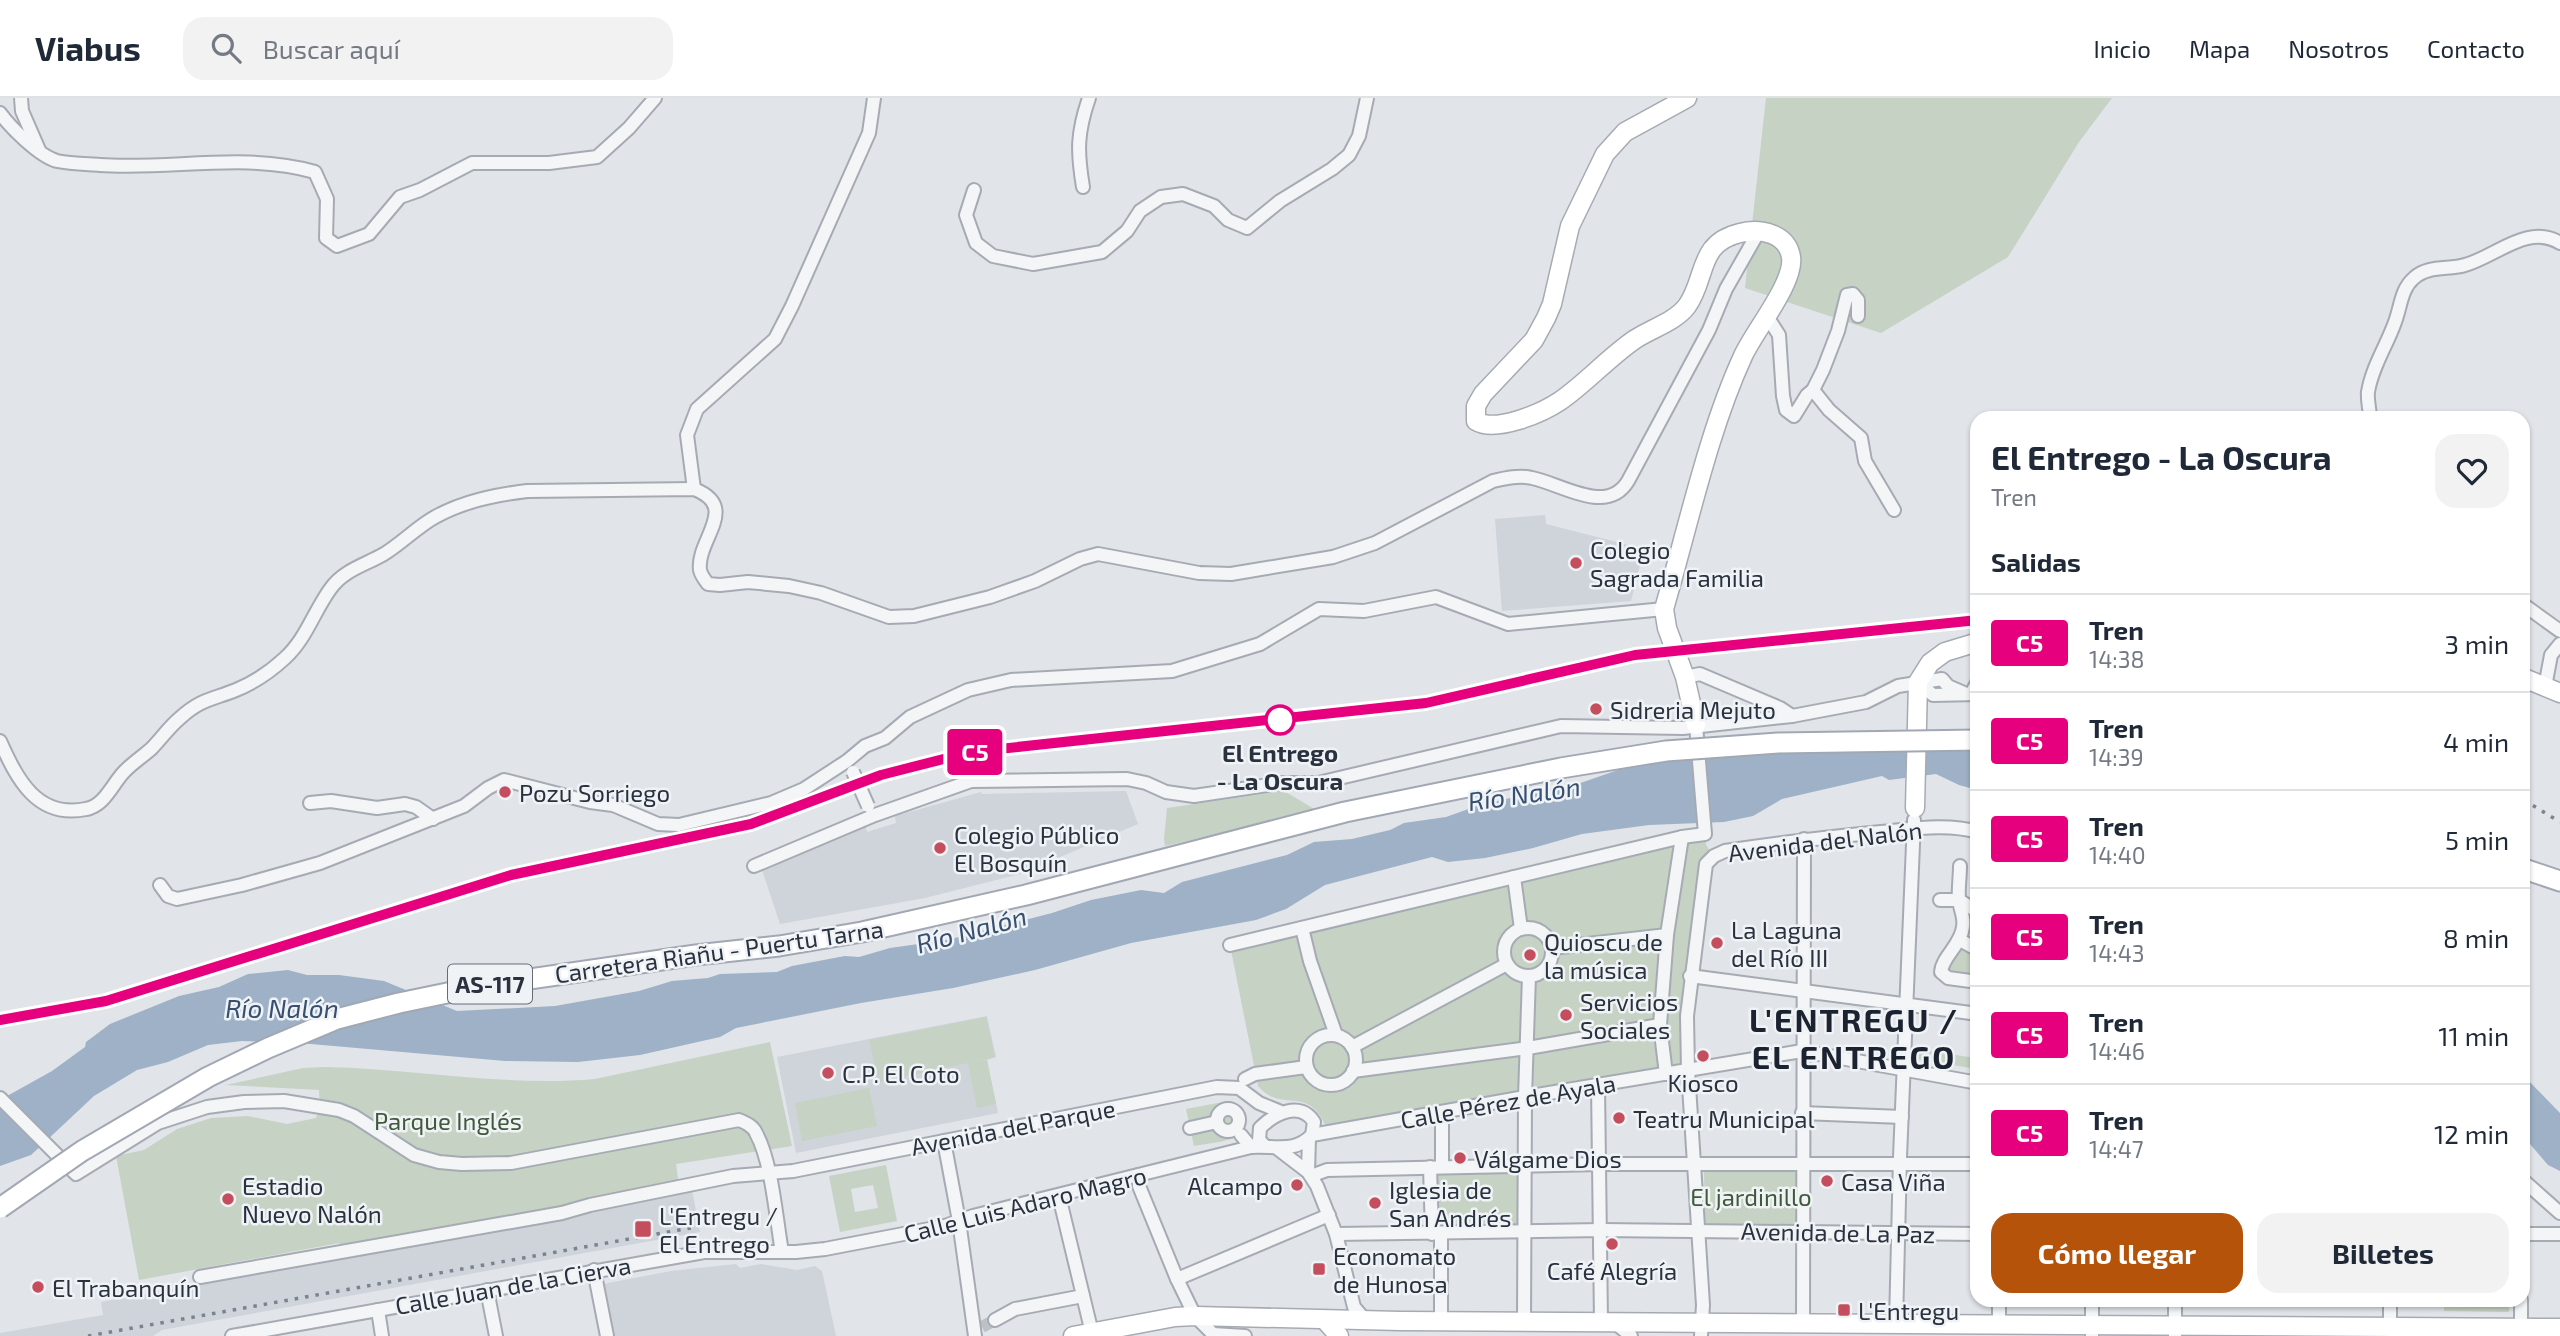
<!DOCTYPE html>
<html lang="es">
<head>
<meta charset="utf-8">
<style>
	body { margin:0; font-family:"Exo 2",sans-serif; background:#f2f2f3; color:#1f2937; height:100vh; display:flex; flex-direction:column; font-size:26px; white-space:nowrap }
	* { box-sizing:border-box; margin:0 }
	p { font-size:23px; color:#747a83 }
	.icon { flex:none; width:38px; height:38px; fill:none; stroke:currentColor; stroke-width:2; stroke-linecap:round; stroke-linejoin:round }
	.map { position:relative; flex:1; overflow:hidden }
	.side { position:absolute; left:1970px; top:313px; width:560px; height:896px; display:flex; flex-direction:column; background:#fff; border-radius:21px; box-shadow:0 2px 5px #0004 }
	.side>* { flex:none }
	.badge { padding:0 14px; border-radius:5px; font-size:24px; line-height:46px }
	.map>.badge { position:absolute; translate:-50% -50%; box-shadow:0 0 0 4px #fff }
	h2 { padding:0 21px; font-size:26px; line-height:63px }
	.round { display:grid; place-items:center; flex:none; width:74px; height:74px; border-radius:21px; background:#f2f2f3 }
	.summary { display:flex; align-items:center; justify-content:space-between; height:119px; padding:0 21px }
	h1 { font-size:33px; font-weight:700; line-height:52px }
	.primary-button { display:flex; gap:14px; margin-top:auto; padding:14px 21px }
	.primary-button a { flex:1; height:80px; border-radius:21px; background:#b45309; color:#fff; font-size:28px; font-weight:700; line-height:80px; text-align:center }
	.primary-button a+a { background:#f2f2f3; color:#1f2937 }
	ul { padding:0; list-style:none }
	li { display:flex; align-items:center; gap:21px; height:98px; padding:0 21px; border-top:2px solid #e0e1e3 }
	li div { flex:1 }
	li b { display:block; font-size:26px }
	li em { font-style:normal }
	li .badge { min-width:77px; font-weight:700; text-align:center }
	header { display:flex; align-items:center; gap:42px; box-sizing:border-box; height:98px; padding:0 35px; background:#fff; border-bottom:2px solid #e0e1e3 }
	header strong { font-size:33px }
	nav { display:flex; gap:38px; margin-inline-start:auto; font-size:24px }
	.search { width:490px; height:63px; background:#f2f2f3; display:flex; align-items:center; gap:18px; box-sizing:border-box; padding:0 24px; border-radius:21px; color:#747a83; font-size:26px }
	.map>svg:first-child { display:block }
	.built { fill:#cfd3da }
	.green { fill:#c6d2c3; fill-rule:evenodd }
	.water { fill:#9eb1c6 }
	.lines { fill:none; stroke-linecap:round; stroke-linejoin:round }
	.street-tunnel { stroke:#bcc0c7; stroke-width:12; stroke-dasharray:12 6; stroke-linecap:butt }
	.street-casing { stroke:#a6abb3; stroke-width:16 }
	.secondary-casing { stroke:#a6abb3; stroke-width:21 }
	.primary-casing { stroke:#a1a8b4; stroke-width:23 }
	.street { stroke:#f3f5f7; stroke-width:12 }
	.secondary { stroke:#fff; stroke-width:18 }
	.primary { stroke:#fff; stroke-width:19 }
	.rail { stroke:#7b8391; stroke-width:3.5; stroke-dasharray:3.5 7; stroke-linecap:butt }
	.street-bridge-casing { stroke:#a6abb3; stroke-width:16; stroke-linecap:butt }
	.primary-bridge-casing { stroke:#a1a8b4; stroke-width:23; stroke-linecap:butt }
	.street-bridge { stroke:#f3f5f7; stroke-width:12 }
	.primary-bridge { stroke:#fff; stroke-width:19 }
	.line-casing { stroke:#fff; stroke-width:16 }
	.line { stroke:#e6007e; stroke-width:10 }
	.poi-dot { fill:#c54e5e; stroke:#f0f3f6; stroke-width:2.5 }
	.stop-dot { fill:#fff; stroke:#e6007e; stroke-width:3.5 }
	.labels { text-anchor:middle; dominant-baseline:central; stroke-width:5; stroke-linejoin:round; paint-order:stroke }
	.shield { fill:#f0f3f6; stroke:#656c76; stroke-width:2 }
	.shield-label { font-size:23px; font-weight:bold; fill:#2a323f }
	.poi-label { font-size:24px; fill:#2a323f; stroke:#f0f3f6; text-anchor:start }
	.stop-label { font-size:24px; font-weight:bold; fill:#2a323f; stroke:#f0f3f6 }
	.street-label { font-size:24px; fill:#2a323f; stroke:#f0f3f6 }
	.park-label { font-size:24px; fill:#3e5a39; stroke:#f0f3f6 }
	.water-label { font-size:26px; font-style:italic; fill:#375071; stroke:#f0f3f6 }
	.district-label { font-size:32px; font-weight:bold; letter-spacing:2px; fill:#1c2330; stroke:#f0f3f6 }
</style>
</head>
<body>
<header>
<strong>Viabus</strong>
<div class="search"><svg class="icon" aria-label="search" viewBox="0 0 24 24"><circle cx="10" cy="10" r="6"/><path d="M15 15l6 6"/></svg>Buscar aquí</div>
<nav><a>Inicio</a><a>Mapa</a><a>Nosotros</a><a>Contacto</a></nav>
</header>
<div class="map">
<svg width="2560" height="1238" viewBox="0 0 2560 1238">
	<rect width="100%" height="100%" fill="#e1e4e9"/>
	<g class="built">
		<path d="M1545,417L1546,426L1644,451L1631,503L1502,513L1495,421Z"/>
		<path d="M1126,693L1138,726L1020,776L925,800L780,826L760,766L865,726L867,734L896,725L895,718L981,694L982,696Z"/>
		<path d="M987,918L996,959L987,962L998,1015L796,1055L777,959Z"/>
		<path d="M692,1092L700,1134L162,1232L153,1238H0V1235L103,1217L101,1204L564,1120L592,1111Z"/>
		<path d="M736,1166L740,1170L761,1166L797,1172L815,1168L822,1173L836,1238H614L603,1186L671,1173Z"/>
	</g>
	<g class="green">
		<path d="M1766,0H2112L2079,44L2008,159L1881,235L1745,190Z"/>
		<path d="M1284,693L1316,712L1165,748L1164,741L1167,710Z"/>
		<path d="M1705,736L1706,747L1714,758L1706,766L1688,972L1328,1033C1308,983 1284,1018 1258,988L1230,847Z"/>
		<path d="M1962,851L1977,860V878L1948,873V869Z"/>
		<path d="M986,919L995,959L974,964L987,962L996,1006L977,1010L968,965L879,984L869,942Z"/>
		<path d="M770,944L792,1048L676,1066L679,1088L341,1154L339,1145L139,1182L116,1058L144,1052L177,1031L211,1020L248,1018L287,1026L316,1020L320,1008L319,992L226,987L303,970L326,969C416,971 505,989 595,981Z"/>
		<path d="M1915,951L1976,960L1977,971L1916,961Z"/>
		<path d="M869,990L877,1028L802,1043L795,1005Z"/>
		<path d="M1223,1004C1240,1004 1256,1024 1238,1037C1227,1045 1207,1045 1194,1048L1186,1011Z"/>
		<path d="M886,1067L897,1123L840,1134L829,1078ZM873,1087L878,1110L855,1114L851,1091Z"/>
		<path d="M1518,1071L1519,1129L1435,1130L1434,1073Z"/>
		<path d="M1704,1071H1797L1800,1127L1705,1126Z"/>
		<path d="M2444,1202H2509V1214L2444,1213Z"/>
	</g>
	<g class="water">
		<path d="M1977,636V692L1959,687L1936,676L1889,682L1882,678L1782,701L1753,718L1724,724L1649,727L1582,736L1533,750L1485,760L1448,764L1432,759L1325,787L1286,811L1256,822L1131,845L1035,872L953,890L861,905L736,930L720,939L640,957L578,964L505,963L311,946L242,943L208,947L168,964L137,972L94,998L31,1057L0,1068V1002L52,973L85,949L86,944L110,926L179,898L219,889L248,876L288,872L307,877H339L384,883L457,913L555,908L639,893L672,883L708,880L720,876L777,874L792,868L845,858L859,859L890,850L947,842L1052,815L1091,802L1141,792L1164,795L1182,784L1287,757L1314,744L1352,741L1390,732L1404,725L1446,719L1477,708L1557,689L1566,690L1647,662Z"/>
		<path d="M2524,978L2560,1015V1073L2548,1067L2524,1039Z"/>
	</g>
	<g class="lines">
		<path class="street-tunnel" d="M982,1229L995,1222"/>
		<g class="street-casing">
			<g id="street">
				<path d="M21,0L22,13L39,52"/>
				<path d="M0,15C11,30 39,58 57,63C71,66 86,66 100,67C171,72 246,54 315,74L327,101L326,140L337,148L369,136L400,99L420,92L472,65H549L597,59L629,30L655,0"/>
				<path d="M1083,89C1077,53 1077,35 1089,0"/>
				<path d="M974,92L966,117L976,145L993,158L1033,166L1102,154L1127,133L1140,113L1161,99L1183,96L1214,108L1228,122L1247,130L1280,103L1332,71L1349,57L1359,38L1367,0"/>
				<path d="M1766,217L1779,237L1783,298L1786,312L1794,318L1807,297L1813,292L1829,312L1861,340L1865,363L1894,412"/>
				<path d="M1813,292L1823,272L1838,233L1847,197L1853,196L1858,202V218"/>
				<path d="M2370,320C2370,312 2367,302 2368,294C2372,269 2387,247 2395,224C2401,208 2401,191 2414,180C2428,167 2449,172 2465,167C2495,159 2528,125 2560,145"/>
				<path d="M694,391L687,337L697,311L775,241L792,208L869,35L874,0"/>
				<path d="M2524,507L2560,533"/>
				<path d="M1685,579L1700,576L1780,610L1792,618"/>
				<path d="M1918,584L1933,597L1978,596"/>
				<path d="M2545,589L2551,557L2560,546"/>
				<path d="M1971,596L1978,583"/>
				<path d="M0,643C17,681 37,721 86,711C104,708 112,687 123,675C131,666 142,659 151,651C161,641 169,629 180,620C201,601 211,602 236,592C253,585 271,573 285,560C306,541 314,513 331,490C344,472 365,467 384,456C402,445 417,429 435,419C464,403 495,397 527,393L694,391C741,409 696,442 700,472C701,477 704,481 708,486L720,487L748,484L789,488L821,495L889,519L914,518L990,499L1035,483L1080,461L1098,456L1199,475L1231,476L1333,459L1375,445L1493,383C1506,380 1519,377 1532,380C1562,386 1607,418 1628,383L1709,232L1726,191L1759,133"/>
				<path d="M310,705L331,703L377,710L405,706L416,709L433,721"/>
				<path d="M754,768L875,717L971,683L1127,681L1146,685L1166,694L1194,698L1282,685H1318L1561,628L1683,630L1792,618L1866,604L1898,588L1942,581L1948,588L1964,595"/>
				<path d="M1960,768C1960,779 1958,791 1959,802C1960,812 1965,819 1963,829C1961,847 1942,859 1941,874L1948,880L1978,884"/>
				<path d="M1514,779L1521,831"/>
				<path d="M160,787L168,798L177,801L242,787L320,765L464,708L488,690L504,682L590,704L613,707L658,726L679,727L771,705L804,691L847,663L865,648L885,640L910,619L968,592L1011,582L1172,573L1260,546L1319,511L1364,513L1436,499L1508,526L1664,511"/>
				<path d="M1940,802H1959L1978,814"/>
				<path d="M1302,830L1310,863L1336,937"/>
				<circle cx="1528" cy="854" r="24"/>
				<path d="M1960,842L1978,852"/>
				<path d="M1230,847L1682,739L1705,736L1696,627"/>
				<path d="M1552,850L1667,837"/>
				<path d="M1690,878L1978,916"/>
				<circle cx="1331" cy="962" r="25"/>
				<path d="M1352,949L1507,866"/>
				<path d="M1353,973L1528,950L1660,927"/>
				<path d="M1666,976L1660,927L1667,837L1682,739"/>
				<path d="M1245,981L1255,976L1306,969"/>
				<path d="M1598,987L1601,1224"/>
				<path d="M0,1000L76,1076L158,1025L207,1009L244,1004L284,1003L339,1012L354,1018L414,1057L439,1064L462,1066L511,1065L739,1022C746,1025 753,1028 756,1035C772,1064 776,1120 782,1154"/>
				<circle cx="1228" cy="1022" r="11"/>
				<path d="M1442,1014V1069"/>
				<path d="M1802,1015L1902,1019"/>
				<path d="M1190,1030L1217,1024"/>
				<path d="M1241,1037L1251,1049"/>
				<path d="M1312,1037L1525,999L1802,953L1978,985"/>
				<path d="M944,1043L959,1123L975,1238"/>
				<path d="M1278,1051L1308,1074L1317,1088L1336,1136L1354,1209L1365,1222"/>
				<path d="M1430,1069L1432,1136"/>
				<path d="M1308,1074L1309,1040"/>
				<path d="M1139,1077V1088L1177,1181L1195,1218L1213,1236L1245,1238"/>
				<path d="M1311,1078L1327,1072L1600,1066H1978"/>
				<path d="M2524,1083L2560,1115"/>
				<path d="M1059,1098L1092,1235"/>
				<path d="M1336,1136L1602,1132L1978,1136"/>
				<path d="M2524,1136H2560"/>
				<path d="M594,1172L607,1238"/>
				<path d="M200,1179L562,1115L590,1107L733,1078L793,1073L1217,989L1239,990L1259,1005L1281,1014"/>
				<path d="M1177,1181L1329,1117"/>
				<path d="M487,1192L496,1238"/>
				<path d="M2092,1202V1238"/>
				<path d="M2175,1202V1238"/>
				<path d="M2390,1202V1229"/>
				<path d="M2521,1202V1230"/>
				<path d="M378,1212L382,1238"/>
				<path d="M995,1222L1015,1211L1083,1198"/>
				<path d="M1441,1223V1135"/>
				<path d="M1524,1223L1525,999L1529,878"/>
				<path d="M1614,1224L1631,1238"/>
				<path d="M1803,1225L1804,741"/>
				<path d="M1896,1226L1900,1059L1914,722"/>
				<path d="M1999,1226V1202"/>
				<path d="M232,1238L704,1154H796L825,1151L945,1128L973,1118L1251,1049C1274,1047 1294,1056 1312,1037L1314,1024C1300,1002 1274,1016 1260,1030L1259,1042L1265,1048"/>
				<path d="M1701,1238L1703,1207L1688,972L1687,918L1706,766L1714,758L1725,753C1777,745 1829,739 1881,734C1913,731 1946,725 1978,734"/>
			</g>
		</g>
		<g class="secondary-casing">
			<g id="secondary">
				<path d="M1687,0L1625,34L1605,56L1570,128L1552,206L1546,220L1534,242L1483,296L1476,308V323C1496,335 1542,315 1560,303C1586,285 1608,260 1634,242C1650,231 1675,224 1687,208C1707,180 1697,145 1740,135C1760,130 1787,135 1791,159C1795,184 1755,232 1743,258C1708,334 1688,429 1664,511L1667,530L1685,579L1696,627"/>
				<path d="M2524,580L2560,595"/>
				<path d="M1915,710L1918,584L1930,565L1945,554L1978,544"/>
				<path d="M1325,1222L1339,1238"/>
				<path d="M1073,1238L1175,1219L1195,1218L1400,1223L2560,1230"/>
			</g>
		</g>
		<g class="primary-casing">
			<path id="primary" d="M2524,771L2560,783"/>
		</g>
		<use href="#street" class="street"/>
		<use href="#secondary" class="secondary"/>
		<use href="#primary" class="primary"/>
		<g class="rail">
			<path d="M2524,702L2560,724"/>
			<path d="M0,922L106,903L511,777L751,726L881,677L971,654L1426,605L1635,557L1978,522"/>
			<path d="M88,1238L696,1129"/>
		</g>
		<g class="street-bridge-casing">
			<path id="street-bridge" d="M853,674L868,708"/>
		</g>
		<g class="primary-bridge-casing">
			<path id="primary-bridge" d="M0,1110L82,1053L208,979L268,950L337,921L399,905L481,888L696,857L779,848L862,834L1026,797L1345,714L1561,670L1666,653L1778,645L1978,642"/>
		</g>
		<use href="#street-bridge" class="street-bridge"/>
		<use href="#primary-bridge" class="primary-bridge"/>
	</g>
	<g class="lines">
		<g class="line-casing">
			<path id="line" d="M0,922L106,903L511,777L751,726L881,677L971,654L1426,605L1635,557L1978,522"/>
		</g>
		<use href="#line" class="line"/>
	</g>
	<g class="poi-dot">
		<circle cx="1576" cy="465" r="7"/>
		<circle cx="1596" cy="611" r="7"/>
		<circle cx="505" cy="694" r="7"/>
		<circle cx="940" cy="750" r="7"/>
		<circle cx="1717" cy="845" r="7"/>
		<circle cx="1530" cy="857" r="7"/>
		<circle cx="1566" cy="917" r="7"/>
		<circle cx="1703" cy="958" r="7"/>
		<circle cx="828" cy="975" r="7"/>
		<circle cx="1619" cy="1020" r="7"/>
		<circle cx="1460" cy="1060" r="7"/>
		<circle cx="1827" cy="1083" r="7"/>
		<circle cx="1297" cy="1087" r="7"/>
		<circle cx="228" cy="1101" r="7"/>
		<circle cx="1375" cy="1105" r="7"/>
		<rect x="634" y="1122" width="18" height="18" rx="3.5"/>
		<circle cx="1612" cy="1146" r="7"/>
		<rect x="1312" y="1164" width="14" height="14" rx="3.5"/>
		<circle cx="38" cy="1189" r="7"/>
		<rect x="1837" y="1205" width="14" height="14" rx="3.5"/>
	</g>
	<circle class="stop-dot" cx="1280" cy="622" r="14"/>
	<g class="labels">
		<rect class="shield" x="448" y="866.5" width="84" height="39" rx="5"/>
		<g class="shield-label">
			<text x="490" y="886">AS-117</text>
		</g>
		<g class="poi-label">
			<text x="1590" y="451">Colegio<tspan x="1590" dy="28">Sagrada Familia</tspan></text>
			<text x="1610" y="611">Sidreria Mejuto</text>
			<text x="519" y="694">Pozu Sorriego</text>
			<text x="954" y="736">Colegio Público<tspan x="954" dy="28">El Bosquín</tspan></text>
			<text x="1731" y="831">La Laguna<tspan x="1731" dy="28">del Río III</tspan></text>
			<text x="1544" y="843">Quioscu de<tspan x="1544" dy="28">la música</tspan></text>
			<text x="1580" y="903">Servicios<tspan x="1580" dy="28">Sociales</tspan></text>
			<text x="842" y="975">C.P. El Coto</text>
			<text x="1703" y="984" text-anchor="middle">Kiosco</text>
			<text x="1633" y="1020">Teatru Municipal</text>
			<text x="1474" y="1060">Válgame Dios</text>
			<text x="1841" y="1083">Casa Viña</text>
			<text x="242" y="1087">Estadio<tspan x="242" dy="28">Nuevo Nalón</tspan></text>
			<text x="1283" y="1087" text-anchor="end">Alcampo</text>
			<text x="1389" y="1091">Iglesia de<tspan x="1389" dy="28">San Andrés</tspan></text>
			<text x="659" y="1117">L'Entregu /<tspan x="659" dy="28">El Entrego</tspan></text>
			<text x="1333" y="1157">Economato<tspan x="1333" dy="28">de Hunosa</tspan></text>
			<text x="1612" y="1172" text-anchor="middle">Café Alegría</text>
			<text x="52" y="1189">El Trabanquín</text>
			<text x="1858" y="1212">L'Entregu</text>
		</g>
		<g class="stop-label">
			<text x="1280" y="654">El Entrego<tspan x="1280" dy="28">- La Oscura</tspan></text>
		</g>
		<g class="street-label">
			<text transform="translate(1825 743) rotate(-7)">Avenida del Nalón</text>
			<text transform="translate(719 853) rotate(-8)">Carretera Riañu - Puertu Tarna</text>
			<text transform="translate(1508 1003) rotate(-10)">Calle Pérez de Ayala</text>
			<text transform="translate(1013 1029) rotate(-11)">Avenida del Parque</text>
			<text transform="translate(1025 1106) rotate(-14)">Calle Luis Adaro Magro</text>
			<text transform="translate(1838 1134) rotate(1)">Avenida de La Paz</text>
			<text transform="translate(513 1187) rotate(-10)">Calle Juan de la Cierva</text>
		</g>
		<g class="park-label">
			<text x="448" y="1022">Parque Inglés</text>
			<text x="1751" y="1098">El jardinillo</text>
		</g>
		<g class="water-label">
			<text transform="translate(1524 695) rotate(-8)">Río Nalón</text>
			<text transform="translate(971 831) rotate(-15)">Río Nalón</text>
			<text x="282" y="909">Río Nalón</text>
		</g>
		<g class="district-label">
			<text x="1854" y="921">L'ENTREGU /<tspan x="1854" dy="37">EL ENTREGO</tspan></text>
		</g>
	</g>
</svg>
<b class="badge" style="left:975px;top:654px;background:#e6007e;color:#fff">C5</b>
<section class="side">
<div class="summary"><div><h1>El Entrego - La Oscura</h1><p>Tren</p></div><a class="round"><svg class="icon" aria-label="heart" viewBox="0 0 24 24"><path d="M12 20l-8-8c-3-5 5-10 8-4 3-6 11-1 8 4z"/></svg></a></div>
<h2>Salidas</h2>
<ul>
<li><span class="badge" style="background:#e6007e;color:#fff">C5</span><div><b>Tren</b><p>14:38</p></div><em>3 min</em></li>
<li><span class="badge" style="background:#e6007e;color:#fff">C5</span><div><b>Tren</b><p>14:39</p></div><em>4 min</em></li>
<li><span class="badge" style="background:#e6007e;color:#fff">C5</span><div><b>Tren</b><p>14:40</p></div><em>5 min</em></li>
<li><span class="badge" style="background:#e6007e;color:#fff">C5</span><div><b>Tren</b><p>14:43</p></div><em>8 min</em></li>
<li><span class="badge" style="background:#e6007e;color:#fff">C5</span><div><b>Tren</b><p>14:46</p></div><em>11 min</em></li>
<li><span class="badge" style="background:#e6007e;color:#fff">C5</span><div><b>Tren</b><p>14:47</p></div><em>12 min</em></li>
</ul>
<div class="primary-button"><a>Cómo llegar</a><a>Billetes</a></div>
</section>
</div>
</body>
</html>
